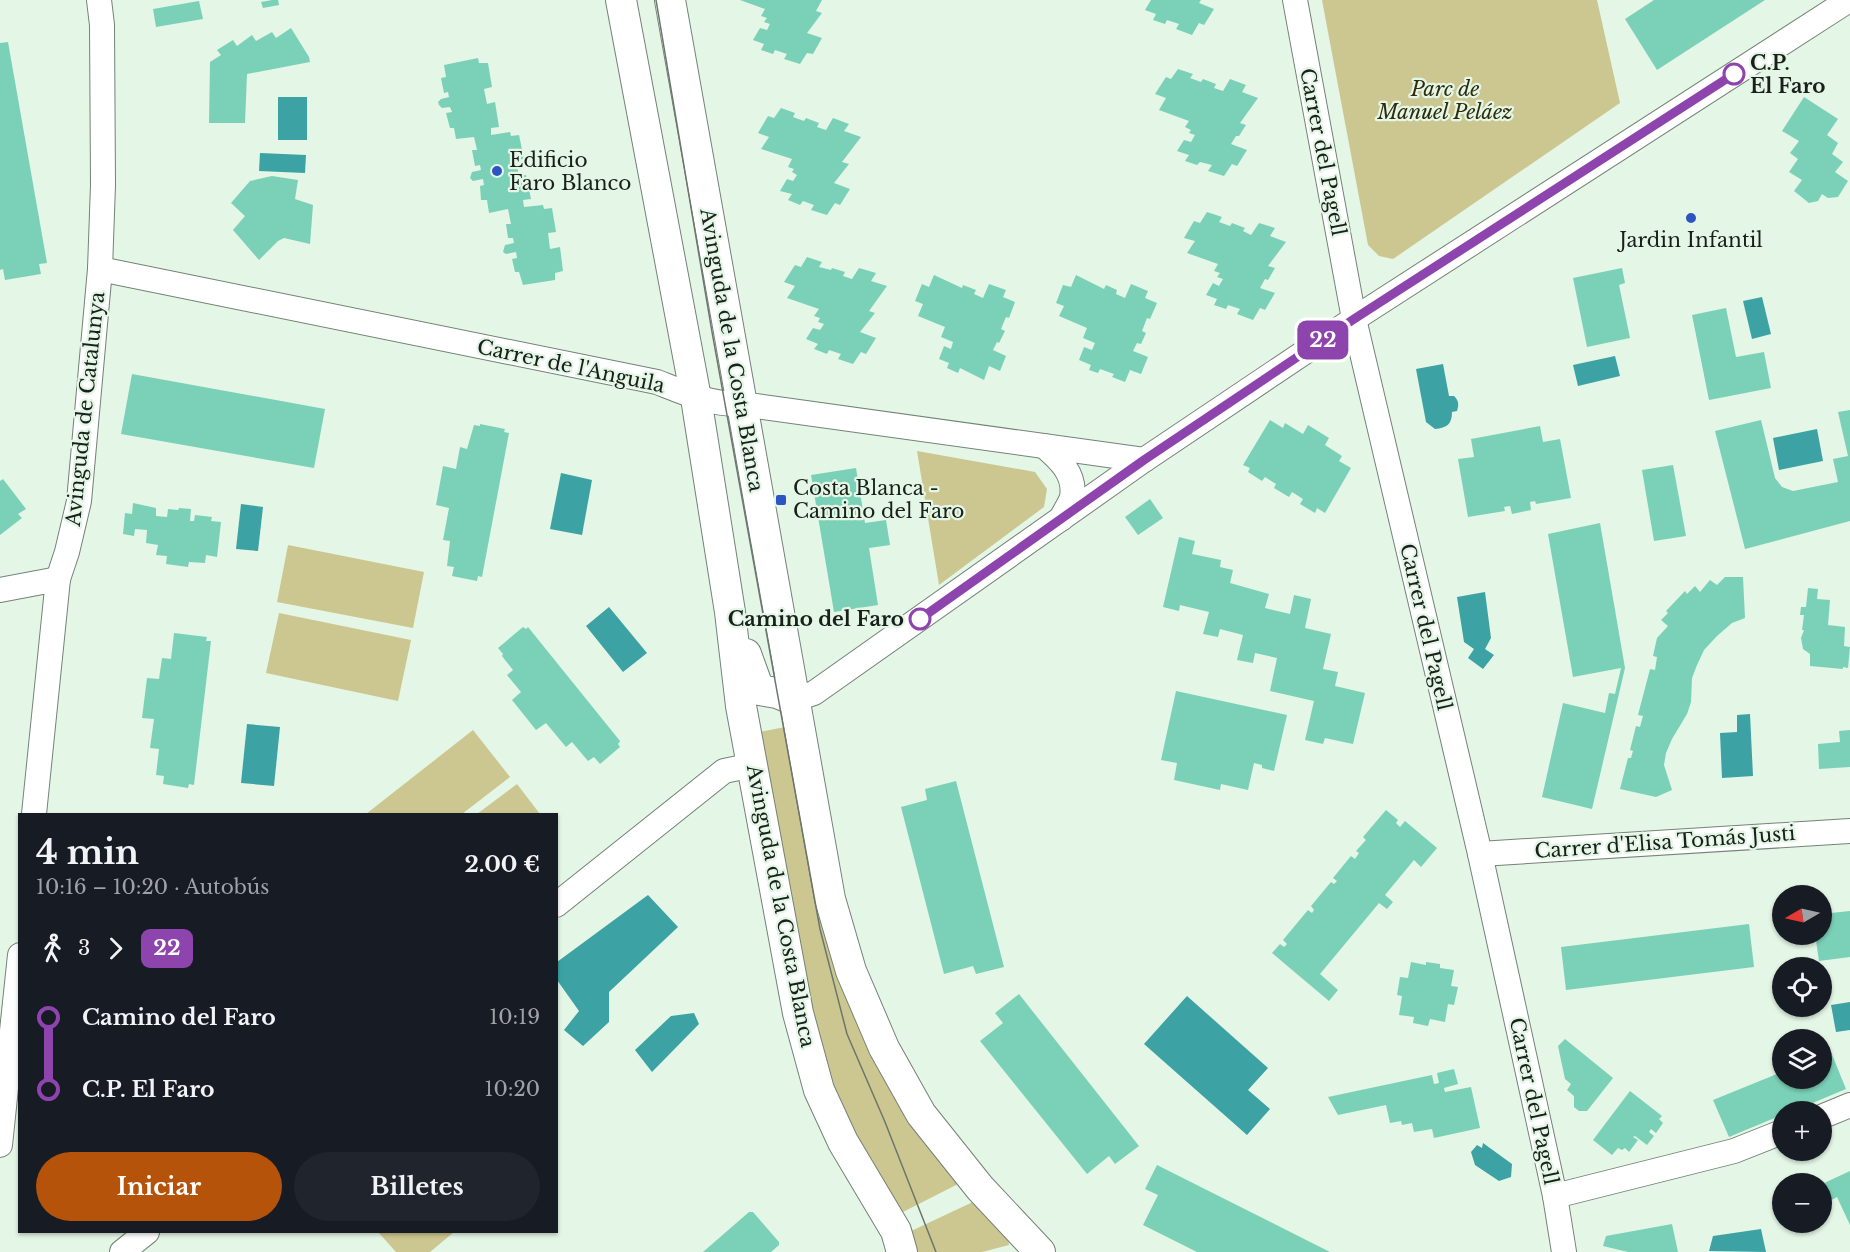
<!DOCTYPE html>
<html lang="es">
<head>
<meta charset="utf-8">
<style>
	body { margin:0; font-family:"Libre Baskerville",serif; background:#20242c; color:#f1f3f6; height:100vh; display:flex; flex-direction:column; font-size:22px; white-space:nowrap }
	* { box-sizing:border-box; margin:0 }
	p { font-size:20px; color:#9ea1a6 }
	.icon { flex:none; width:33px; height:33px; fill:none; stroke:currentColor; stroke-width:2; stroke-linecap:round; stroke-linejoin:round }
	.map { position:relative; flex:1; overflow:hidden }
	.panel { position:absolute; left:18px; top:813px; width:540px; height:420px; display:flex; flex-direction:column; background:#171b24; border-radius:0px; box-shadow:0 2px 4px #0004 }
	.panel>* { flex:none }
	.badge { padding:0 12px; border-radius:9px; font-size:21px; line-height:39px }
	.needle { width:39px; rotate:261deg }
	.tools { position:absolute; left:1772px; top:885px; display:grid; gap:12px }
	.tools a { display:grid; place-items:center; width:60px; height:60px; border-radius:50%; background:#171b24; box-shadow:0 2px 4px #0004; font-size:30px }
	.map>.badge { position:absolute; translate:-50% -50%; box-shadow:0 0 0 3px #fff }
	.legs { display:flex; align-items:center; gap:9px; height:66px; padding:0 18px; font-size:20px }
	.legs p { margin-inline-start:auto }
	.headline { display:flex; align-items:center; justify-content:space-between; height:102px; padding:0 18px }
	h1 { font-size:33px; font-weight:700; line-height:45px }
	.primary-button { display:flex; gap:12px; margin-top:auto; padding:12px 18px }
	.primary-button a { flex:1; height:69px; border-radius:36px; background:#b45309; color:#fff; font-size:24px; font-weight:700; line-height:69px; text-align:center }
	.primary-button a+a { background:#20242c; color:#f1f3f6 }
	ul { padding:0 18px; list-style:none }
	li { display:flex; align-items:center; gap:21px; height:72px; font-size:22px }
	li i { display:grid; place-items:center; width:9px; height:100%; margin:0 8px; background:currentColor }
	li i::after { content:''; width:15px; height:15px; margin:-8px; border:4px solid; border-radius:50%; background:#171b24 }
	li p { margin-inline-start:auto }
	li:first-child i { background:linear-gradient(#0000 50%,currentColor 0) }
	li:last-child i { background:linear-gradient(currentColor 50%,#0000 0) }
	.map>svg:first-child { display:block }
	.green { fill:#ccc790 }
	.water { fill:#3da2a3 }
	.building { fill:#7bd1b7 }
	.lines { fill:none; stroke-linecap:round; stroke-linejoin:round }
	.minor-casing { stroke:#738376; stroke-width:26 }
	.tertiary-casing { stroke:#738376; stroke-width:32 }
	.minor { stroke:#fff; stroke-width:24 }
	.tertiary { stroke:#fff; stroke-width:30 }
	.tram { stroke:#6b766d; stroke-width:1.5 }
	.line-1-casing { stroke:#fff; stroke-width:14 }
	.line-1 { stroke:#8e44ad; stroke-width:9 }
	.stop-1-dot { fill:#fff; stroke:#8e44ad; stroke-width:3 }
	.poi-dot { fill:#2d54c3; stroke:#e4f6e6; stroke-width:2 }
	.labels { text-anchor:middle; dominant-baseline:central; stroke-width:4.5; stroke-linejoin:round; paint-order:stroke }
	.stop-label { font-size:20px; font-weight:bold; fill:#191f1a; stroke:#e4f6e6; text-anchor:start }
	.park-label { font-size:20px; font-style:italic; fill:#2f2b0b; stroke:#e4f6e6 }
	.street-label { font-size:20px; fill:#191f1a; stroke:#e4f6e6 }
	.poi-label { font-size:20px; fill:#191f1a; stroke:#e4f6e6; text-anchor:start }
</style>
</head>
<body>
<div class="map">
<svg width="1850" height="1252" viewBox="0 0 1850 1252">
	<rect width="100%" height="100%" fill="#e4f6e6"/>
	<g class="green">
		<path d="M1322,0H1597L1620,103L1393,259L1379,256L1368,245Z"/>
		<path d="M917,451L1035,472L1047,489L1044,507L939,585Z"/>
		<path d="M288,545L424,572L413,628L277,602Z"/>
		<path d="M279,613L411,640L398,701L266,673Z"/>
		<path d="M785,727L816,901L960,1183L901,1213L849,1127L816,1044L759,732Z"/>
		<path d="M473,730L510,777L462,814H366Z"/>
		<path d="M517,784L540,814H477Z"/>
		<path d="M975,1201L1008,1239L1009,1245L982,1252H916L909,1232Z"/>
		<path d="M378,1232H454L430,1252H396Z"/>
	</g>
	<g class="water">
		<rect x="278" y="97" width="29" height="43"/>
		<path d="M260,153L306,155L305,173L259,171Z"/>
		<path d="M1762,297L1771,334L1752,339L1743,301Z"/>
		<path d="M1615,356L1620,376L1578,386L1573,365Z"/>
		<path d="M1443,364L1449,396H1454C1459,401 1459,405 1457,411L1452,412C1452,424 1447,428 1435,429L1426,422L1416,369Z"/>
		<path d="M1817,429L1823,461L1779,470L1773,438Z"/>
		<path d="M561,473L592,480L582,535L550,529Z"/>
		<path d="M241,504L263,507L258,551L236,549Z"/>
		<path d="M1485,592L1491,638L1485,649L1494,655L1483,669L1468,658L1474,649L1464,642L1457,597Z"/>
		<path d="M609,607L647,653L623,672L586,626Z"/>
		<path d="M1750,714L1753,776L1722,778L1720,733L1737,732V715Z"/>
		<path d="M247,724L280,727L274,786L241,783Z"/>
		<path d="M648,895L678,927L609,992V1022L583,1046L564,1030L579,1011L557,980V962Z"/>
		<path d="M1187,996L1268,1068L1248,1090L1270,1109L1247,1135L1144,1044Z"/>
		<path d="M1850,1002V1030L1836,1032L1831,1005Z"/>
		<path d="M694,1013L699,1024L652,1072L635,1050L671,1016Z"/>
		<path d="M1483,1143L1512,1164L1511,1177L1499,1181L1475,1165L1471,1152L1477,1145L1482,1148Z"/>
		<path d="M1761,1229L1766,1252L1709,1251L1713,1236Z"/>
	</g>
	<g class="building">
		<path d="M272,0H278L279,5L263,8L261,2Z"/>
		<path d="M740,0H822L816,11L822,13L807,33L822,38L813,54L807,53L800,64L784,59L787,54L775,50L773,54L761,50L764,44L753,40L760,28L767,30L770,24L764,22L767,18L761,16L765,9Z"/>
		<path d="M1151,0H1201L1199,3L1214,9L1204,25L1199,23L1192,35L1176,29L1179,24L1167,20L1165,24L1153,20L1156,14L1145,10Z"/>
		<path d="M1654,0H1765L1657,70L1625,19Z"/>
		<path d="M199,1L203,19L156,27L153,9Z"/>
		<path d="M291,28L309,57L310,62L247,74L245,123H209L210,62L221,55L217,50L233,40L237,46L252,35L256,41L272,32L276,38Z"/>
		<path d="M8,42L47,263L39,264L41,274L5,280L3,269L0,270V43Z"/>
		<path d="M478,58L479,63H488L492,87L484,89L487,104L495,102L499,127L491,128V135L510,132L511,136L519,135L524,159L516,160L519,176L526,175L531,199L523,200L524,207L543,205L544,209L552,208L556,232L548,233L550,249L560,247L563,271L555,273V280L523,285L519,272H515L512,259L517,258L516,252L506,254L503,252L505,245L514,243L513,238H508L506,224H511L508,209L489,213L487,200H481L480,186L484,185L483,179L473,181L470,178L472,172L481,170L480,165L475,166L472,150H477L474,137L456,139L454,128H450L446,113L452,112L450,107L442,108L439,105L438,102L441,99L449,97L448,92L444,93L441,78L446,77L444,65Z"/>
		<path d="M1178,69L1193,74L1190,78L1201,82L1203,79L1216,84L1214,88L1223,91L1230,79L1246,85L1242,92L1258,98L1240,123L1246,125L1239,136H1236L1231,144L1247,150L1237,166L1232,164L1224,176L1208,171L1212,165L1200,162L1197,165L1185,161L1189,155L1177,151L1184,140L1191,142L1195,135L1189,133L1191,130L1185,127L1189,121L1159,110L1166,98L1155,94L1166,77L1171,79Z"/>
		<path d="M1804,97L1838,119L1827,135L1838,143L1832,154L1843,162L1835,172L1848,181L1838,197L1828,198L1822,194L1818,201L1809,203L1794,191L1802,180L1789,172L1798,159L1790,153L1799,141L1782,131Z"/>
		<path d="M781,108L795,113L793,117L804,121L806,118L819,123L817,127L826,130L833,118L849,124L844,131L861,137L842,162L849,164L834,183L850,189L840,205L835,203L827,215L811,210L814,205L803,201L800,205L788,200L792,194L780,191L787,179L793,181L797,175L792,172L794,169L788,167L792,159L761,149L769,137L758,133L768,116L774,118Z"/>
		<path d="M272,176L298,180L295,199L313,205L310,244L284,238L278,241L259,260L233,230L245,216L231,203L250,181Z"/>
		<path d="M1207,212L1222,217L1219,222L1230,226L1232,223L1245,228L1243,231L1251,235L1259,223L1275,228L1270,236L1286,242L1268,266L1275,268L1268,280L1265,279L1260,288L1275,293L1265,310L1260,308L1253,320L1237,314L1240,309L1228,305L1226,309L1214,305L1217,299L1206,295L1213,283L1219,286L1223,279L1217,277L1220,273L1214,271L1218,264L1187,253L1195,241L1184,238L1194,221L1200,223Z"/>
		<path d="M807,257L822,262L819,267L831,270L832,268L845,272L843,276L852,279L859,268L876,273L871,281L887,286L869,311L875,313L860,332L876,338L866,354L861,352L853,364L838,359L841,354L829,350L827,354L814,349L818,344L806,339L813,328L820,330L824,324L818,322L820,318L814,316L819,309L787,298L795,286L784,282L795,265L801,267Z"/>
		<path d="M1622,268L1625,283L1619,285L1630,338L1587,347L1573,278Z"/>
		<path d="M934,275L962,288L963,285L976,290L974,294L983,298L989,284L1006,290L1003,297L1015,302L1009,318L1006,317L1001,329L1005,331L999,343L997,342L993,350L1006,356L1000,371L989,366L984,380L960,368L958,373L947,368L949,363L939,359L944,346L951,349L953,342L941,337L945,327L918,316L923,304L915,301L922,284L929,287Z"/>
		<path d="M1076,275L1104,289L1106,285L1117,290L1116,294L1125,298L1131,284L1148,291L1145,298L1157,303L1150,319L1147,318L1142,331L1146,333L1141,344L1137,343L1133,351L1148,357L1141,374L1130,370L1125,382L1112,377L1114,374L1100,369L1098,373L1089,370L1091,365L1079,360L1084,347L1092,350L1095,343L1083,338L1087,328L1059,316L1064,306L1056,303L1063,285L1071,287Z"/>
		<path d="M1726,308L1736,357L1764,352L1771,388L1709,400L1692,315Z"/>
		<path d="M132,374L325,409L314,468L121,434Z"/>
		<path d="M1850,410V521L1745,549L1715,431L1761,420L1775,478L1782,487L1793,491L1838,482L1833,459L1848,456L1838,412Z"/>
		<path d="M1270,420L1283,428L1285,423L1303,434L1308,425L1329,438L1325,445L1342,456L1339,461L1351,468L1325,513L1317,508L1315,513L1300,504L1303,499L1292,492L1289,497L1274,488L1276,484L1265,477L1262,481L1248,472L1250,468L1243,465Z"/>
		<path d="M480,424L505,429L504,432L509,433L482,577L478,576L477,581L452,576L454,567L447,566L450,541L443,540L449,508L436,505L443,466L456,469L460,447L467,449L474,425L480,426Z"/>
		<path d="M1540,426L1543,442L1560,439L1571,498L1536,504L1535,501L1530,502L1531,510L1512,514L1510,506L1504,507L1505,511L1468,517L1458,459L1474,457L1471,439Z"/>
		<path d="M1673,465L1686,536L1654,541L1642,470Z"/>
		<path d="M856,468L865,523L886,520L890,545L869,548L878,605L834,612L811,475Z"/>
		<path d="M3,479L26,509L18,514L22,518L0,535V481Z"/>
		<path d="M1150,499L1163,518L1138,535L1125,517Z"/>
		<path d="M133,503L156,508V516L167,517L168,509L178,510L179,508L191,509L190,521H194L195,515L212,517L211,521L221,522L217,557L206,555L205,563L189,562L188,567L166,564L167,556L156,555L158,545L146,543L147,530L135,529L134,536L123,534L125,513L132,514Z"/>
		<path d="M1600,523L1625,668L1592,809L1542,797L1563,703L1605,713L1609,693L1615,694L1621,668L1573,677L1548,534Z"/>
		<path d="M1179,537L1195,541L1192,554L1221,560L1220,567L1233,570L1230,583L1269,594L1265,608L1290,614L1294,595L1311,599L1305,628L1331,634L1323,669L1338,672L1335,686L1365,693L1353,744L1325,738L1323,744L1305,740L1314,701L1270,691L1277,658L1255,653L1253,663L1237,660L1243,635L1220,629L1218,637L1203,634L1209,612L1180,605L1179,611L1163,607Z"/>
		<path d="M1725,577H1743L1745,618L1732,623L1717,636L1704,650L1697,665L1692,678L1691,702L1687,714L1672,739L1666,753L1664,765L1672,790L1656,797L1620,789L1628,758H1631L1633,751L1630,750L1636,726L1640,727L1643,716L1638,715L1650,669L1655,670L1657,657L1653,656L1657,638L1668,626L1661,620L1668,613L1666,611L1685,591L1687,594L1695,586L1700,592L1710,580L1717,585Z"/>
		<path d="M1808,588L1818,589L1817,599L1830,600L1828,625L1845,627L1844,646L1850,647L1848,668L1843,667V669L1810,666V654L1803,649L1801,638L1804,630H1802L1804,615H1800L1801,607H1806Z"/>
		<path d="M523,627L526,629L528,627L620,741L618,744L620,747L600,764L594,757L588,761L572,742L566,747L546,723L536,730L512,700L521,692L507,675L513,670L502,656L503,654L498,648Z"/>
		<path d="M174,633L207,637L206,641H211L194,785L189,784L188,788L163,784L164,776L156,775L159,749L150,748L154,719L142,718L147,678L159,679L162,658L171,659Z"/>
		<path d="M1176,691L1287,715L1274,771L1262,768V765L1254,763L1248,790L1221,784L1220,790L1174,780L1177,763L1161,760Z"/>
		<path d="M1850,730V767L1819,769L1818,744L1840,742L1839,731Z"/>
		<path d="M956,781L1004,967L976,974L973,966L944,974L901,807L927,800L925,789Z"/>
		<path d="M1386,810L1398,820L1396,823L1400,827L1405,821L1437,848L1421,867L1414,860L1385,895L1393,902L1387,909L1379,903L1320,974L1338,990L1329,1001L1272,953L1280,944L1284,947L1287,944L1283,940L1308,910L1312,913L1314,910L1311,906L1331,882L1334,884L1337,881L1333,878L1351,856L1355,859L1359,853L1356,851L1366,840L1363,837Z"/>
		<path d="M1850,911V957L1819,961L1815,934H1821V914Z"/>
		<path d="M1749,924L1754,967L1566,990L1561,947Z"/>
		<path d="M1411,962L1426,965V962L1440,964V968L1454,970L1451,986L1458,987L1454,1005L1448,1004L1445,1022L1430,1019L1428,1026L1413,1023L1414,1017L1399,1015L1402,996L1397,995L1400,977L1408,978Z"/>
		<path d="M1019,994L1139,1146L1115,1164L1109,1156L1087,1174L980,1041L1003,1023L995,1013Z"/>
		<path d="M1565,1039L1613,1078L1587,1111H1579L1574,1107V1096L1567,1090L1571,1084L1565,1079L1558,1046Z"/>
		<path d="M1831,1052L1846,1089L1791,1112H1782V1115L1729,1137L1713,1100L1782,1072V1078H1821V1056Z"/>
		<path d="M1454,1069L1458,1084L1444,1088L1445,1092L1471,1087L1480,1128L1434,1138L1432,1129L1414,1132L1412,1123L1402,1125L1401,1121L1390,1123L1386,1105L1338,1115L1328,1097L1432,1075L1434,1084L1439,1083L1437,1073Z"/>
		<path d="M1630,1091L1662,1116L1659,1119L1663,1123L1656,1133L1651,1129L1649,1132L1654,1136L1647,1145L1635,1136L1633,1137L1638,1140L1629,1152L1625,1148L1622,1150L1618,1148L1612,1155L1593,1140Z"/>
		<path d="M1157,1165L1330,1252H1197L1143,1225L1158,1195L1145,1189Z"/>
		<path d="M1850,1171V1225L1837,1197L1830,1201L1822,1184Z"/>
		<path d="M749,1212H753L779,1242V1245L771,1252H703Z"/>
		<path d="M1672,1224L1678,1252H1628L1603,1246L1606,1236Z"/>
	</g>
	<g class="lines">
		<g class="minor-casing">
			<g id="minor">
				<path d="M1295,0L1354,319L1480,854L1555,1196L1564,1252"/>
				<path d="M100,269L657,382C685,393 711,405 741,404L1144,460"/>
				<path d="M1044,446C1059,459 1076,474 1072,497C1070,504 1064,512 1061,519"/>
				<path d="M0,590L58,579"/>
				<path d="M794,700L814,693L1144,460L1354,319L1849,0"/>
				<path d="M34,814L58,579L67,552L79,501L100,269L103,185L102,25L99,0"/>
				<path d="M1480,854L1850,831"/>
				<path d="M556,905L724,771L753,765"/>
				<path d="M1821,1117L1850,1105"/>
				<path d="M0,1145L20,955"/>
				<path d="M1555,1196L1734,1151L1782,1132"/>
				<path d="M122,1252L147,1232"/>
			</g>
		</g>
		<g class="tertiary-casing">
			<g id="tertiary">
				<path d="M621,0L696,398L730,612L741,706L798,1013L819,1090L843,1142L896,1231L902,1252"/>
				<path d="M670,0L830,899L851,971L884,1048L921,1114L980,1188L1040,1252"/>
				<path d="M746,654L759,690L777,693L794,700"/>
			</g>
		</g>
		<use href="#minor" class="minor"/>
		<use href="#tertiary" class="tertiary"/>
		<path class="tram" d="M656,0L712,332L820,929L847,1034L885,1122L936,1252"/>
	</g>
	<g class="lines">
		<g class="line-1-casing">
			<path id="line-1" d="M920,619L1144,460L1354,319L1734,74"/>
		</g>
		<use href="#line-1" class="line-1"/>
	</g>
	<g class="stop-1-dot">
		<circle cx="1734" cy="74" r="10"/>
		<circle cx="920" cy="619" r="10"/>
	</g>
	<g class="poi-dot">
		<circle cx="497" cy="171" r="6"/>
		<circle cx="1691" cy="218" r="6"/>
		<rect x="775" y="494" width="12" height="12" rx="3"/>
	</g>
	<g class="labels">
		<g class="stop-label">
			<text x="1750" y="63">C.P.<tspan x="1750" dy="23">El Faro</tspan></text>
			<text x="904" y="619" text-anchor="end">Camino del Faro</text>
		</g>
		<g class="park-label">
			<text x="1445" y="89">Parc de<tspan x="1445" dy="23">Manuel Peláez</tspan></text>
		</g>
		<g class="street-label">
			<text transform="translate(1323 152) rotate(79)">Carrer del Pagell</text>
			<text transform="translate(732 350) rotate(80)">Avinguda de la Costa Blanca</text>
			<text transform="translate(571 366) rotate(12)">Carrer de l'Anguila</text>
			<text transform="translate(85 409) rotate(-84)">Avinguda de Catalunya</text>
			<text transform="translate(1426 627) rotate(77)">Carrer del Pagell</text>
			<text transform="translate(1665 842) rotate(-4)">Carrer d'Elisa Tomás Justi</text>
			<text transform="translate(781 906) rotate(79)">Avinguda de la Costa Blanca</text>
			<text transform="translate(1534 1101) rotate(78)">Carrer del Pagell</text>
		</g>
		<g class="poi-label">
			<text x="509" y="160">Edificio<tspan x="509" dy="23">Faro Blanco</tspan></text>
			<text x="1691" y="240" text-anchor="middle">Jardin Infantil</text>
			<text x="793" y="488">Costa Blanca -<tspan x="793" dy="23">Camino del Faro</tspan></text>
		</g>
	</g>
</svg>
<div class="tools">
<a><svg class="needle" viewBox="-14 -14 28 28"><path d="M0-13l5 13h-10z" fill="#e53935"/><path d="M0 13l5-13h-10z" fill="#9ea1a6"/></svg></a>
<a><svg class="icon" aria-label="locate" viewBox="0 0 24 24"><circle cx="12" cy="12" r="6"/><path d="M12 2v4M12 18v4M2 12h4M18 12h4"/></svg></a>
<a><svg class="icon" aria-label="layers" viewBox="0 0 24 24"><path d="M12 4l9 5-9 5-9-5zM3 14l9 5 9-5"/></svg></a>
<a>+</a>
<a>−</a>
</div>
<b class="badge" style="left:1323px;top:340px;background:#8e44ad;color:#fff">22</b>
<section class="panel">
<div class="headline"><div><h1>4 min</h1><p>10:16 – 10:20 · Autobús</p></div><b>2.00 €</b></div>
<div class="legs"><svg class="icon" aria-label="walk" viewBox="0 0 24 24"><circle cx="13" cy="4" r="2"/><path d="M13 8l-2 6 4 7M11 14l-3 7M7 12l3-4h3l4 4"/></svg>3<svg class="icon" aria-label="forward" viewBox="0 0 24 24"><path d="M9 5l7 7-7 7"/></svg><b class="badge" style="background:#8e44ad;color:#fff">22</b></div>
<ul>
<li><i style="color:#8e44ad"></i><b>Camino del Faro</b><p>10:19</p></li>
<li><i style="color:#8e44ad"></i><b>C.P. El Faro</b><p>10:20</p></li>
</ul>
<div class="primary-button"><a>Iniciar</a><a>Billetes</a></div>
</section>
</div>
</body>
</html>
